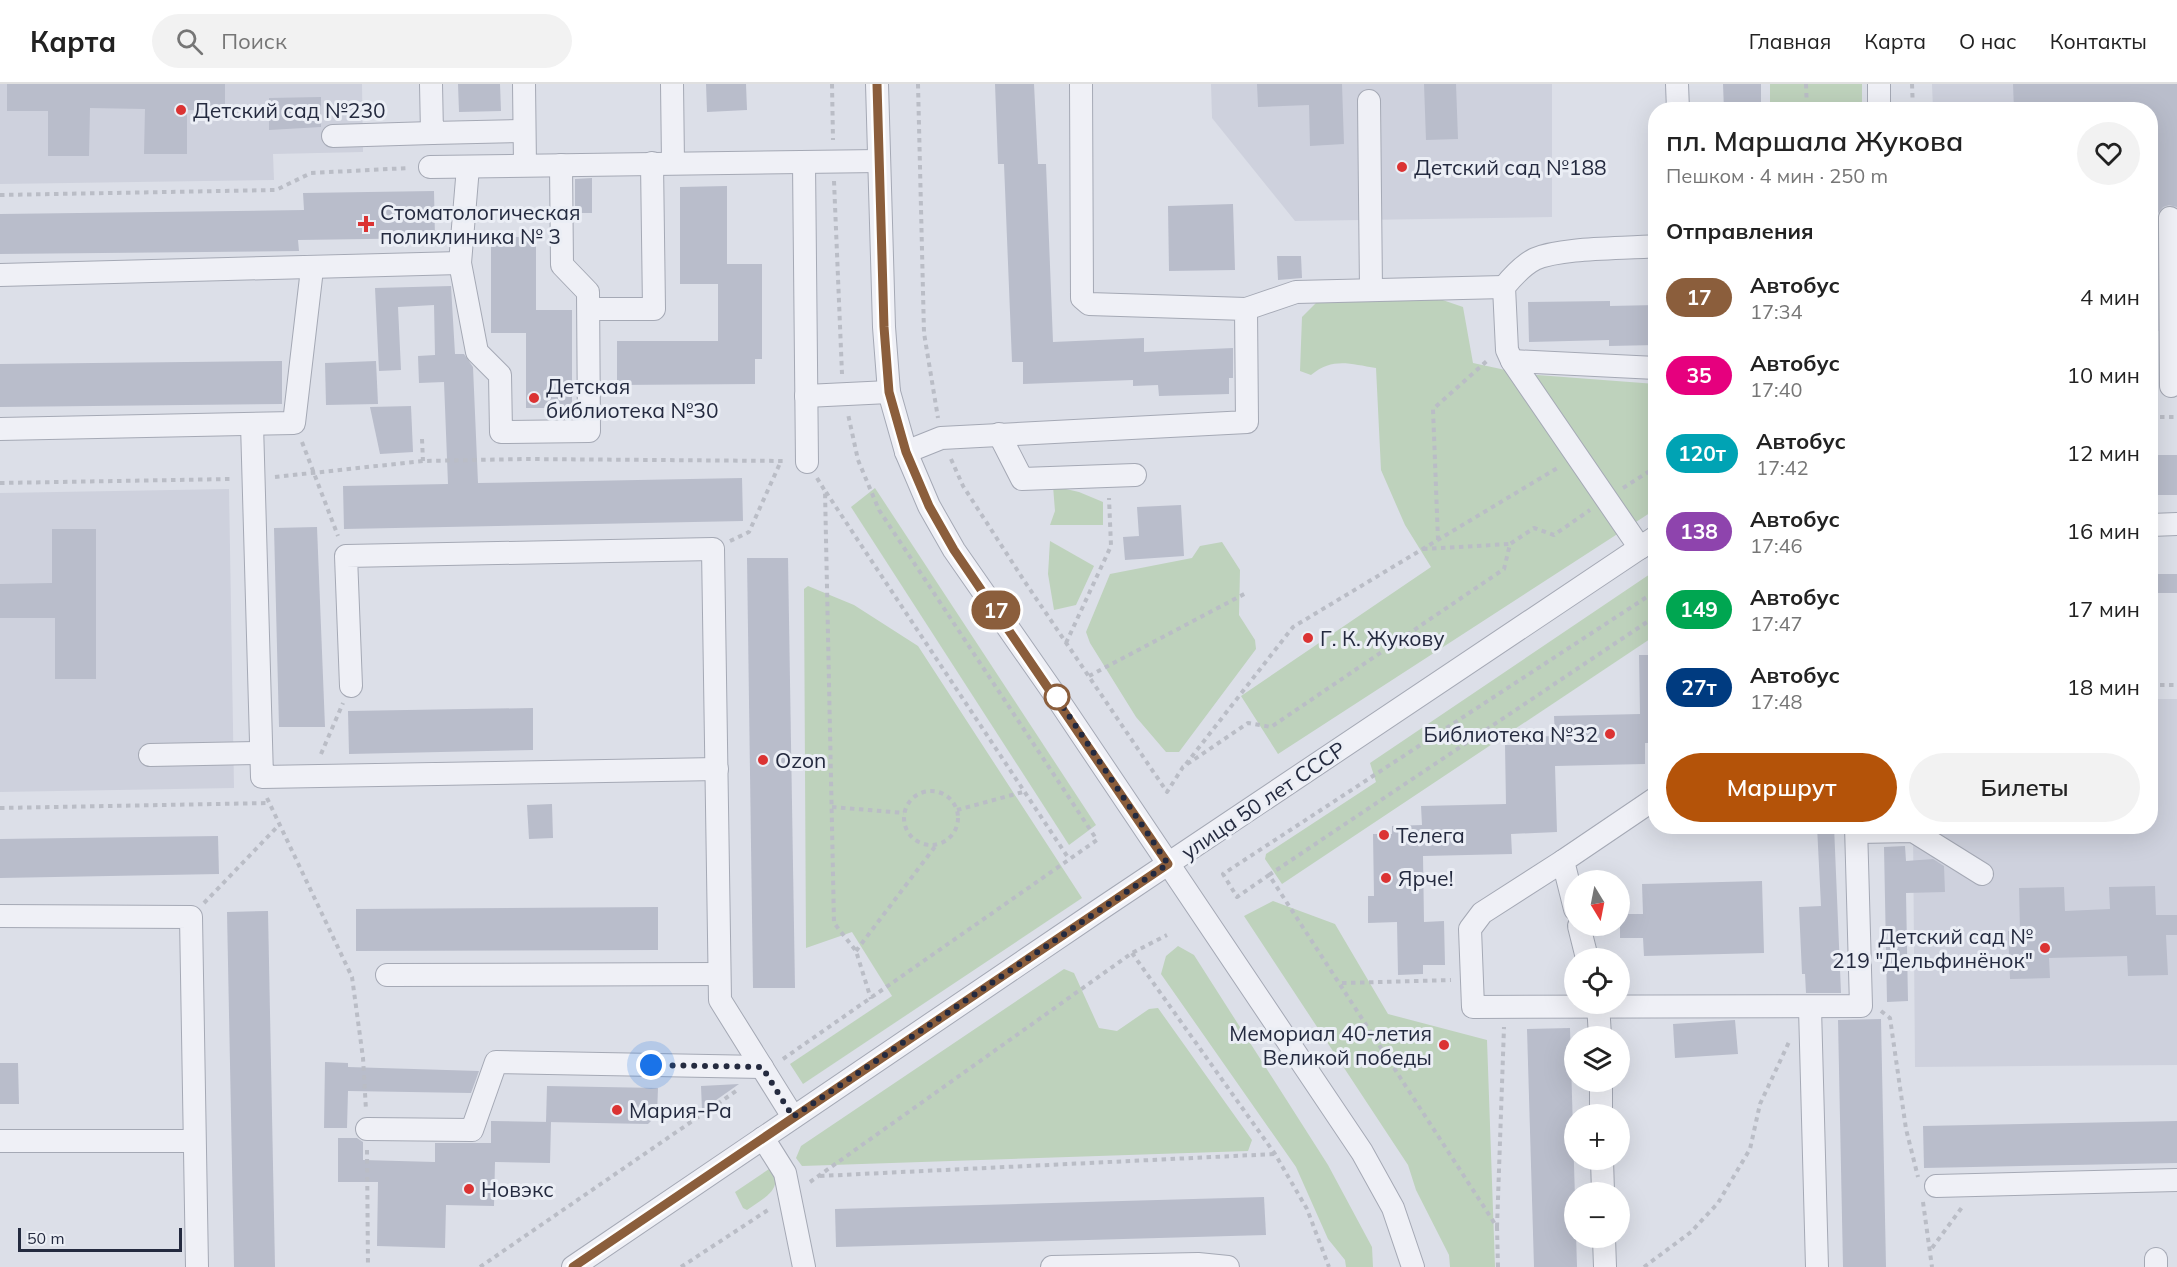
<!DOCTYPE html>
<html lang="ru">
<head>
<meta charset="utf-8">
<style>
	body { margin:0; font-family:Mulish,sans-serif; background:#f2f2f2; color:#222; height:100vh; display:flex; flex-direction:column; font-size:22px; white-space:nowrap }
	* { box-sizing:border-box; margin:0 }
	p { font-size:20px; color:#767676 }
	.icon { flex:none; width:33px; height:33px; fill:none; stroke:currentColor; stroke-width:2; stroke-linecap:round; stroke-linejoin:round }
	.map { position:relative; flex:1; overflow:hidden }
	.drawer { position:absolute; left:1648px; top:18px; width:510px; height:732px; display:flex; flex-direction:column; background:#fff; border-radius:24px; box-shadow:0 6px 24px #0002 }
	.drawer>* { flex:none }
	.badge { padding:0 12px; border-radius:20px; font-size:21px; line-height:39px }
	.needle { width:39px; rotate:170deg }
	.fabs { position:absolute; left:1564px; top:786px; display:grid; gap:12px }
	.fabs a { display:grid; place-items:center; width:66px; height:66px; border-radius:50%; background:#fff; box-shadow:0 6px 24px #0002; font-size:30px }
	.scale { position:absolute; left:18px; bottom:15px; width:164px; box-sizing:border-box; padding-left:6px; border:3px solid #242a3f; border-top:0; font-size:16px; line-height:21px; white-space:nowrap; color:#242a3f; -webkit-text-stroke:4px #ebeef5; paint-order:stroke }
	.you { position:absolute; width:30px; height:30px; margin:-15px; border:4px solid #fff; border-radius:50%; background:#1a73e8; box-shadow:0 0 0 9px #1a73e833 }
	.map>.badge { position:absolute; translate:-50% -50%; box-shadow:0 0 0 3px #fff }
	h2 { padding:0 18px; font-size:22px; line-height:54px }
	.round { display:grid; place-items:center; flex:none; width:63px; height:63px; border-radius:32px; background:#f2f2f2 }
	.overview { display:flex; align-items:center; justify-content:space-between; height:102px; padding:0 18px }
	h1 { font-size:28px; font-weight:600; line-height:45px }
	.action { display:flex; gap:12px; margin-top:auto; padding:12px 18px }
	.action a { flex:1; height:69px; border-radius:36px; background:#b45309; color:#fff; font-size:24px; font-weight:600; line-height:69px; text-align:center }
	.action a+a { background:#f2f2f2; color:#222 }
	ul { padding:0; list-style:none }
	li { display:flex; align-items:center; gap:18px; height:78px; padding:0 18px }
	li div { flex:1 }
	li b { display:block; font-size:22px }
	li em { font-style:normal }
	li .badge { min-width:66px; font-weight:700; text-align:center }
	header { display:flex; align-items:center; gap:36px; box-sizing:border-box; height:84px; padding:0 30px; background:#fff; border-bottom:2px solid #e0e0e0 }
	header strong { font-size:28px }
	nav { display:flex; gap:33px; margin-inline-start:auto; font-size:21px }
	.search { width:420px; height:54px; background:#f2f2f2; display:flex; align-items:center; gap:15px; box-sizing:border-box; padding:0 21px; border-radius:33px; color:#767676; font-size:22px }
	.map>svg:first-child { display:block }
	.built { fill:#ced1dd }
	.green { fill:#bed2bc }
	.building { fill:#b9bdcb }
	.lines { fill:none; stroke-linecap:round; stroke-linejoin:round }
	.minor-casing { stroke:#a5a9b5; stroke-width:24 }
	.path { stroke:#babdc6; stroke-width:4; stroke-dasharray:4.5 4.5; stroke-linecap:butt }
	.minor { stroke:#eff0f6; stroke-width:22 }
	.line-casing { stroke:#fff; stroke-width:14 }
	.line { stroke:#8b5e3c; stroke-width:9 }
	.walk { stroke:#242a3f; stroke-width:6; stroke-dasharray:0 10.8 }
	.poi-dot { fill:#db3333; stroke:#ebeef5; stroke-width:2 }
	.stop-dot { fill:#fff; stroke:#8b5e3c; stroke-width:3 }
	.labels { text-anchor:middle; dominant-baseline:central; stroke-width:6; stroke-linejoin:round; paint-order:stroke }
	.poi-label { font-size:21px; fill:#242a3f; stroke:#ebeef5; text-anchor:start }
	.street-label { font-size:21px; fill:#242a3f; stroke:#ebeef5 }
</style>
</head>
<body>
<header>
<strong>Карта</strong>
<div class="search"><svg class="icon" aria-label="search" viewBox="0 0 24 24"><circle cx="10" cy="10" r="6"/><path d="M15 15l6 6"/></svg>Поиск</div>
<nav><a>Главная</a><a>Карта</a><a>О нас</a><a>Контакты</a></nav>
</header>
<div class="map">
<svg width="2177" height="1183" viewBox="0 0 2177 1183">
	<rect width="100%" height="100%" fill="#dcdfe8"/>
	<g class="built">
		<path d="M0,0H362L363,68L273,70L274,96L0,100Z"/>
		<path d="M1211,0H1552V133L1295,137L1212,34Z"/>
		<path d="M1932,0H2177V247H2151V26L1933,25Z"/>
		<path d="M229,405L234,704L0,708V409Z"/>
		<path d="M2151,615H2177V981L1915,983L1913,743L2151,742Z"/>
	</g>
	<g class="green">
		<rect x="1770" y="0" width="92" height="25"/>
		<path d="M1428,211L1463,223L1473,279L1524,290L1656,300V425L1278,670L1241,612L1431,483L1405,441L1381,386L1376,284C1350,280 1333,273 1311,291L1300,287L1302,233L1322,213Z"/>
		<path d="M1053,402L1079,408L1103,418V441H1050L1055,427Z"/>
		<path d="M875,404L1096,741L1069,761L851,423Z"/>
		<path d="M1050,457L1094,482L1076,521L1054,526L1048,490Z"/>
		<path d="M1222,458L1240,486L1239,531L1255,556L1256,565L1179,668H1166L1136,633L1090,559L1086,548L1110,490L1192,474L1200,462Z"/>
		<path d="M1656,486V551L1282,800L1265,775L1266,770L1376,698L1370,679Z"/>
		<path d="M808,502L854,521L918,562L1082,814L803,1000L790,980L892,912L852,848L806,864L804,505Z"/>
		<path d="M1273,817L1335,840L1388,930L1487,956L1495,1183H1450L1449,1171L1416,1106L1408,1081L1244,832Z"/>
		<path d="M1178,862L1194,871L1328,1081L1372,1163L1373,1183H1346L1345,1176L1328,1155L1296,1083L1161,890L1166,872Z"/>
		<path d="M1064,885L1074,889L1099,944L1117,947L1149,925L1158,924L1252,1056L1248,1067L802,1082L796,1074L801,1062Z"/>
		<path d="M769,1085C787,1104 762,1115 747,1126L743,1124L735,1108Z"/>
	</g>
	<g class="building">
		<path d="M7,0H225V27L187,26V70H144L145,25L90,24L89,72H48V27H7Z"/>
		<path d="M458,0H500L501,27L459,28Z"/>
		<path d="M706,0H746L747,26L707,28Z"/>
		<path d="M995,0H1034L1038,80H1046L1053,258L1144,254V268L1233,264V294H1229V310L1159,312L1158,301L1133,302V296L1023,300V278H1012L1004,80H998Z"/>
		<path d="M1257,0H1342L1344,60L1310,62L1309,21L1258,23Z"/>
		<path d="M1424,0H1456L1458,55L1426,56Z"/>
		<path d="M1723,0H1761V26H1724Z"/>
		<path d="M2013,0H2177V123L2169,121L2163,123L2158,129H2151V26H2014Z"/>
		<path d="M321,13V43L269,46V14Z"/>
		<path d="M592,94V129H575V95Z"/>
		<path d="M727,102V180H762V275H755V300L617,301V257H718V200H680V103Z"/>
		<path d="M434,107L435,154L298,156L299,167L0,170V130L304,126L303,109Z"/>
		<path d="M1233,120L1235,186L1169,187L1168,122Z"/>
		<path d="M491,153H536V226H572V324H526V249H491Z"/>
		<path d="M1277,172H1301L1302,194L1278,196Z"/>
		<path d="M451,202L455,270H464L473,283L478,399L742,394L743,437L344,445L343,402L448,400L444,298L419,299L418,272L435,271L434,221L398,223L401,286L379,287L375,204Z"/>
		<path d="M1610,217V222L1656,221V261L1609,262V256L1529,258L1528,218Z"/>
		<path d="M282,277V320L0,323V280Z"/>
		<path d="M376,277L378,320L326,321L325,279Z"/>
		<path d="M411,322L413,368L380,370L370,323Z"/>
		<rect x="2151" y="371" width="26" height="40"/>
		<path d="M1181,421L1184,472L1125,476L1123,453L1139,452L1137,423Z"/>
		<path d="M317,443L325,643H279L274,444Z"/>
		<path d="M52,445H96V595H55V534H0V500L52,499Z"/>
		<path d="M747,474H788L795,904H753Z"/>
		<rect x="2151" y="490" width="26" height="19"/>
		<path d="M1639,571H1656V659H1645V680L1555,682L1557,748L1511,750L1512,770L1423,772L1424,838L1444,837L1445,881H1423V890L1398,891L1397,838L1368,839V812H1374L1373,750H1392V742L1422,741L1421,722L1506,720L1505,661H1524V653L1555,652L1554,632L1640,630Z"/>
		<path d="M533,624V666L349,670L348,627Z"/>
		<path d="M552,720L553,754L529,755L527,721Z"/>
		<path d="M1817,742H1834L1841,909H1806L1805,890H1802L1799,823L1821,822Z"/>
		<path d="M218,752L219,790L0,794V755Z"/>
		<path d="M1905,762L1906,777L1933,775L1944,782L1945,808L1906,809L1908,917L1887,918L1884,763Z"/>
		<path d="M1762,797L1764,869L1644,872L1643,854H1620V830H1643L1642,800Z"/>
		<path d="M2155,802L2156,831H2177V851H2166L2168,891L2128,892L2127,872L2049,874L2050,894L2010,895L2008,847H2020L2019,804L2064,803L2065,827L2110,825L2109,803Z"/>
		<path d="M658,823V866L356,867V825Z"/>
		<path d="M268,827L275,1183H234L227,828Z"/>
		<path d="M1881,935L1886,1183H1843L1838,936Z"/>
		<path d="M1735,936L1738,970L1675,974L1673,940Z"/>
		<path d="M1570,944L1577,1183H1534L1527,945Z"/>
		<path d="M325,978L348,979V983L479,987L471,1009L348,1007L347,1044H324Z"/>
		<path d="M0,979H18L19,1020H0Z"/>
		<path d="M739,1000L702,1026L701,1002Z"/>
		<path d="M547,1002L658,1004L657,1031L648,1040L546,1038Z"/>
		<path d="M491,1037L551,1038L550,1079L495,1078L494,1122L446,1121L445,1164L377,1162L378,1098H338V1054H357L363,1058V1076L435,1078V1059H491Z"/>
		<path d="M2177,1037V1079L1924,1084L1923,1042Z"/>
		<path d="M1264,1113L1266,1151L836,1163L835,1125Z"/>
	</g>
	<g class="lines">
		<g class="minor-casing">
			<g id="minor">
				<path d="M431,0L432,49L524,47"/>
				<path d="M524,0L525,81"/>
				<path d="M672,0L673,78"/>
				<path d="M877,0L884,243L889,308L906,368L929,422L954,466L1055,611L1362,1068L1393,1124L1413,1183"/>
				<path d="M1677,0L1678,26"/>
				<path d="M1879,0V26"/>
				<path d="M1369,17L1371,206"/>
				<path d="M333,52L432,49"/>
				<path d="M804,79L807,378"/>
				<path d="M430,83L879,77"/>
				<path d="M468,83L460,179L477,268L500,291L501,348L589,347L588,208L562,181L561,81"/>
				<path d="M2170,134L2171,302"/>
				<path d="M0,191L460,179"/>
				<path d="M589,225H654L652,79"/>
				<path d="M1246,225L1296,208L1504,203"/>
				<path d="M1512,277L1656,284"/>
				<path d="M806,312L889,308"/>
				<path d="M252,340L262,693L717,685"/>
				<path d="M0,345L294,339L312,185"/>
				<path d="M999,350L1022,395L1135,391"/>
				<path d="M906,368L941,354L1247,338L1246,225L1089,220L1082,214L1081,0"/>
				<path d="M2151,441L2177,440"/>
				<path d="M1640,464L1512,277L1507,266L1504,203C1513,192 1523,181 1535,175C1563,163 1624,165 1656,162"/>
				<path d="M351,602L346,472L713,465L720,916L793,1033"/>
				<path d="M150,671L261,669"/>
				<path d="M1857,748L1913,747L1982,790"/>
				<path d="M1563,777L1482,829L1470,845L1473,923L1861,922L1856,742"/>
				<path d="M1575,825L1563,777L1656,714"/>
				<path d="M0,832L191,833L197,1183"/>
				<path d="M1579,842L1587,874"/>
				<path d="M387,891L719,890"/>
				<path d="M1598,920L1600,952"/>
				<path d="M1810,924L1817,1183"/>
				<path d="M1601,998V1030"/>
				<path d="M367,1045L472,1046L496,978L762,983"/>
				<path d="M763,1054L785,1089L804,1183"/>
				<path d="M0,1057H194"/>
				<path d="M1602,1076L1603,1108"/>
				<path d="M1936,1102L2177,1096"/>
				<path d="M1604,1154L1605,1183"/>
				<path d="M2156,1175V1183"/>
				<path d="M573,1183L1102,824L1656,453"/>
				<path d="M1052,1183L1198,1180L1228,1183"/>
			</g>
		</g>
		<g class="path">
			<path d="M832,0L833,56"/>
			<path d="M918,0L924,249L938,334"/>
			<path d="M1806,0L1807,26"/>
			<path d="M1912,0L1913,26"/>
			<path d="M834,97L842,290"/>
			<path d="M0,111L276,106L311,89L409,84"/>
			<path d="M2151,333H2177"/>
			<path d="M422,355L423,377"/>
			<path d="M302,358L338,452"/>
			<path d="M951,375L963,402L1025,498L1167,708L1183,683L1248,639L1271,643L1504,485L1510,460L1534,444L1554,451L1590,426"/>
			<path d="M275,393L423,377L526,375L786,377"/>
			<path d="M817,394L825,407L834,839L856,867L871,915"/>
			<path d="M0,399L232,395"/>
			<path d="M1623,404L1656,383"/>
			<path d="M826,408L1069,775"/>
			<path d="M1438,456L1433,325L1489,275"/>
			<path d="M730,457L749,448L781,377"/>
			<path d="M1423,465L1510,460"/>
			<path d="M1066,559L1111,462L1109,414"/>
			<path d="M1089,592L1248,508"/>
			<path d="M2151,601H2177"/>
			<path d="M321,670L343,619"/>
			<path d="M1186,680L1293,543L1559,383"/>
			<circle cx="931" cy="734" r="27"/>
			<path d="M267,714L352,893L363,974L366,1026"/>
			<path d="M832,723L904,729"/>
			<path d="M0,724L268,719"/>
			<path d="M957,726L1023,708"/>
			<path d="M1269,791L1656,532"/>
			<path d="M204,819L279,741"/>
			<path d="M856,867L937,760"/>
			<path d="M1132,869L1275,1070L1307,1125L1329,1183"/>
			<path d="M1342,899L1451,896"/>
			<path d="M1881,927L1890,934L1906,1045L1918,1093"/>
			<path d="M783,975L1097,756L879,426L858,376L848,330"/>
			<path d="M367,1066L368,1183"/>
			<path d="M820,1092L1275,1070"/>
			<path d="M810,1098L1132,869L1167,851"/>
			<path d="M1923,1118L1932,1183"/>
			<path d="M1497,1143L1504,943"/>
			<path d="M1932,1164L1963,1122"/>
			<path d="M480,1183L739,1005"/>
			<path d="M681,1183L771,1124"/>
			<path d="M1498,1183L1497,1143L1269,791L1237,813L1223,790L1656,507"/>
			<path d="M1644,1183L1691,1148L1718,1119L1750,1065L1760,1020L1789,958"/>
		</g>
		<use href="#minor" class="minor"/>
	</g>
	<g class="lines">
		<g class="line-casing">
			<path id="line" d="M573,1183L1168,780L954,466L929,422L906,368L889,308L884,243L877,0"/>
		</g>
		<use href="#line" class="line"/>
		<path class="walk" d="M651,981L762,983L793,1033L1168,780L1055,611L1057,613"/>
	</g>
	<g class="poi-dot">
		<circle cx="181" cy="26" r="6"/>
		<circle cx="1402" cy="83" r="6"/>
		<path d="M363 131h6v6h6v6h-6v6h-6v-6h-6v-6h6z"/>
		<circle cx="534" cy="314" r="6"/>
		<circle cx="1308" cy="554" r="6"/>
		<circle cx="1610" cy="650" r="6"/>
		<circle cx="763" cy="676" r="6"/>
		<circle cx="1384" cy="751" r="6"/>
		<circle cx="1386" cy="794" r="6"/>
		<circle cx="2045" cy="864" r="6"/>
		<circle cx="1444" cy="961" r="6"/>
		<circle cx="617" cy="1026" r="6"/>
		<circle cx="469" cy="1105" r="6"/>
	</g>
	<circle class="stop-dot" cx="1057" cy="613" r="12"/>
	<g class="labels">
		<g class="poi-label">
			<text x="193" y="26">Детский сад №230</text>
			<text x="1414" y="83">Детский сад №188</text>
			<text x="380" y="128">Стоматологическая<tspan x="380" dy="24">поликлиника № 3</tspan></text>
			<text x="546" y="302">Детская<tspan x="546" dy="24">библиотека №30</tspan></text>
			<text x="1320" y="554">Г. К. Жукову</text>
			<text x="1598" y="650" text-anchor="end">Библиотека №32</text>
			<text x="775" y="676">Ozon</text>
			<text x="1396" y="751">Телега</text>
			<text x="1398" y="794">Ярче!</text>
			<text x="2033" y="852" text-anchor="end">Детский сад №<tspan x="2033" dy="24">219 "Дельфинёнок"</tspan></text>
			<text x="1432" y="949" text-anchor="end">Мемориал 40-летия<tspan x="1432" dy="24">Великой победы</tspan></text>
			<text x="629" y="1026">Мария-Ра</text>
			<text x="481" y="1105">Новэкс</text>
		</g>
		<g class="street-label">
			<text transform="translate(1263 716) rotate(-34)">улица 50 лет СССР</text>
		</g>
	</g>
</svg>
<div class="fabs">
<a><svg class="needle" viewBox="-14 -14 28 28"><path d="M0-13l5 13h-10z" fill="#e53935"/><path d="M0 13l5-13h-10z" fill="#767676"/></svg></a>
<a><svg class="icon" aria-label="locate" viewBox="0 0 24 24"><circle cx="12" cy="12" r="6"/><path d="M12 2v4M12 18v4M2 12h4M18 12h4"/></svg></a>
<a><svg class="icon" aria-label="layers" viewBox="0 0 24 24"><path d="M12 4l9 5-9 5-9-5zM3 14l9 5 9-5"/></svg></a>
<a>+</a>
<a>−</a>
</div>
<div class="scale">50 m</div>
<div class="you" style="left:651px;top:981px"></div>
<b class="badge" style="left:996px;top:526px;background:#8b5e3c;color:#fff">17</b>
<section class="drawer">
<div class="overview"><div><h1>пл. Маршала Жукова</h1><p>Пешком · 4 мин · 250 m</p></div><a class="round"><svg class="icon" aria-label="heart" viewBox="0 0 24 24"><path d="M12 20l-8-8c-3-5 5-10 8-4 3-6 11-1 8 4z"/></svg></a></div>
<h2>Отправления</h2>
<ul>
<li><span class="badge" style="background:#8b5e3c;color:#fff">17</span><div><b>Автобус</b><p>17:34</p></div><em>4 мин</em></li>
<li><span class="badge" style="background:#e6007e;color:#fff">35</span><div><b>Автобус</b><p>17:40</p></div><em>10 мин</em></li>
<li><span class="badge" style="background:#00a3b4;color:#fff">120т</span><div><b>Автобус</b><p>17:42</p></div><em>12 мин</em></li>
<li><span class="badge" style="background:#8e44ad;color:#fff">138</span><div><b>Автобус</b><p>17:46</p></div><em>16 мин</em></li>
<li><span class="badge" style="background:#00a651;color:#fff">149</span><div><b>Автобус</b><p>17:47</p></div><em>17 мин</em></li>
<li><span class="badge" style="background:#003b80;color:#fff">27т</span><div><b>Автобус</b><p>17:48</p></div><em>18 мин</em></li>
</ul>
<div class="action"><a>Маршрут</a><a>Билеты</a></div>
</section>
</div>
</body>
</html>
